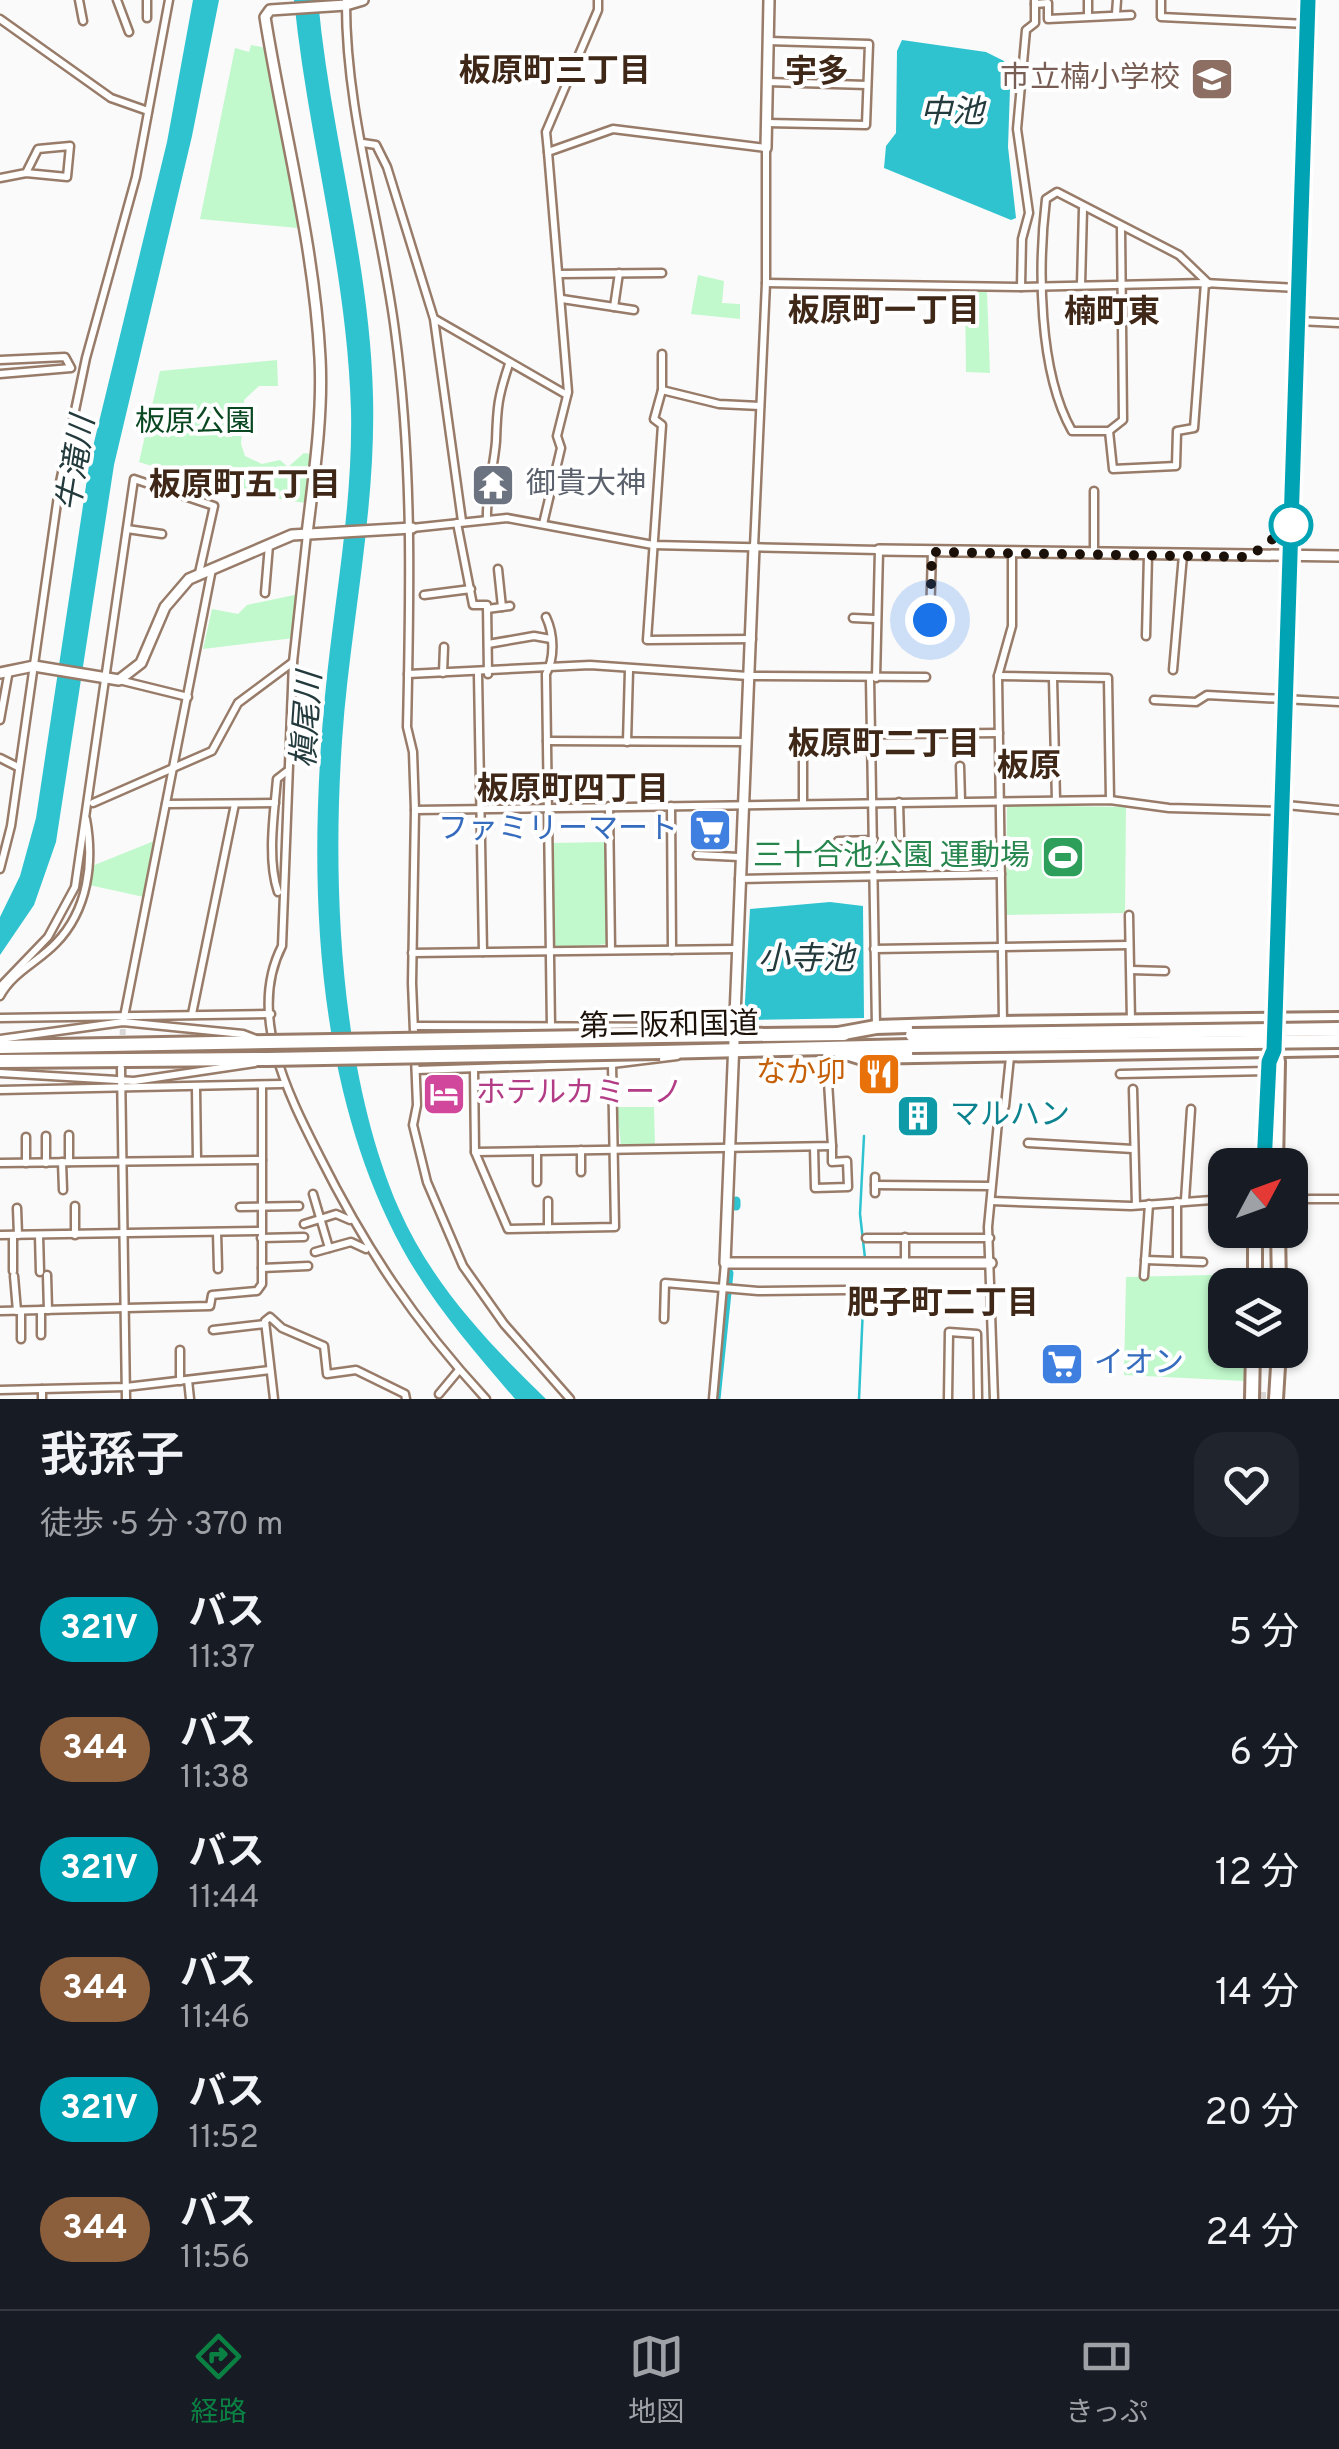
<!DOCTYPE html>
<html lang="ja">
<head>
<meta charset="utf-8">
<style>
	body { margin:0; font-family:Overpass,"Noto Sans JP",sans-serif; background:#20242c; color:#f1f3f6; height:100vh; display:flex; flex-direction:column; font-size:38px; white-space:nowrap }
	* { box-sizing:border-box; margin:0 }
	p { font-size:32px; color:#9ea1a6 }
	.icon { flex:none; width:55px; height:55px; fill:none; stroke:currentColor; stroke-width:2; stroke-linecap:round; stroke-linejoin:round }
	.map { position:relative; height:1399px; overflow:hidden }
	.side { display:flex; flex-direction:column; background:#171b24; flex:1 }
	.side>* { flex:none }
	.badge { padding:0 20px; border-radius:32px; font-size:35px; line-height:65px }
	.needle { width:65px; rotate:49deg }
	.fabs { position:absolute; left:1208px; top:1148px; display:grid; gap:20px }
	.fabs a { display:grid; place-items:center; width:100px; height:100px; border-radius:20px; background:#171b24; box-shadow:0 2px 8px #0004; font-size:50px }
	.you { position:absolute; width:50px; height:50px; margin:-25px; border:8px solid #fff; border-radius:50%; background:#1a73e8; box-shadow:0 0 0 15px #1a73e833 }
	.map>.badge { position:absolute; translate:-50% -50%; box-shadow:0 0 0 5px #fff }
	.round { display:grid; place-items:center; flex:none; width:105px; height:105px; border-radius:30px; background:#20242c }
	.summary { display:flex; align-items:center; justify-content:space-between; height:170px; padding:0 40px }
	h1 { font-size:48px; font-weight:600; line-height:75px }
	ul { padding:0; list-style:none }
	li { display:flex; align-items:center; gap:30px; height:120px; padding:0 40px }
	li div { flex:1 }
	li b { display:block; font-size:38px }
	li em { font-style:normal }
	li .badge { min-width:110px; font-weight:700; text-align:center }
	.menu { display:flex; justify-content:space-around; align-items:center; height:140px; border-top:2px solid #363941; background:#171b24; font-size:28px; color:#9ea1a6 }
	.menu a { display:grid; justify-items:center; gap:5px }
	.menu .current { color:#0b8043 }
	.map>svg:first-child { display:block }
	.green { fill:#c1f9cc }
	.water { fill:#2fc3d0 }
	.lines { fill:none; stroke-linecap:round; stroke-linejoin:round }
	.stream { stroke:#2fc3d0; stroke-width:2.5 }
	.canal { stroke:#2fc3d0; stroke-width:9 }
	.street-tunnel { stroke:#d9d7d6; stroke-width:6; stroke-dasharray:6 3; stroke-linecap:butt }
	.highway-tunnel { stroke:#d9d7d6; stroke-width:12; stroke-dasharray:12 6; stroke-linecap:butt }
	.street-casing { stroke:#987c69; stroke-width:11 }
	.secondary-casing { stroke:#987c69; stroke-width:14 }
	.primary-casing { stroke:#987c69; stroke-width:15 }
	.highway-casing { stroke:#987c69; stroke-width:18 }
	.street { stroke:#fff; stroke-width:6 }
	.secondary { stroke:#fff; stroke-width:9 }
	.primary { stroke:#fff; stroke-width:10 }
	.highway { stroke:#fff; stroke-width:12 }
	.highway-bridge-casing { stroke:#987c69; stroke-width:18; stroke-linecap:butt }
	.highway-bridge { stroke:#fff; stroke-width:12 }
	.line-casing { stroke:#fff; stroke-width:22 }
	.line { stroke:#00a3b4; stroke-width:15 }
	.walk { stroke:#1b1109; stroke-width:10; stroke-dasharray:0 18 }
	.stop-dot { fill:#fff; stroke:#00a3b4; stroke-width:5 }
	.labels { text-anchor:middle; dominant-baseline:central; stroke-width:8; stroke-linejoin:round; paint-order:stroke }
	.education-label { font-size:30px; fill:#785e54; stroke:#fff; text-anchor:end }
	.park-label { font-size:30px; fill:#0a4822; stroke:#fff }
	.worship-label { font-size:30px; fill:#5b616d; stroke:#fff; text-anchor:start }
	.shop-label { font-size:30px; fill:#366cbe; stroke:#fff; text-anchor:end }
	.leisure-label { font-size:30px; fill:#27864d; stroke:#fff; text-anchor:end }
	.street-label { font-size:30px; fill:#1b1109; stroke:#fff }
	.food-label { font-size:30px; fill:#c56008; stroke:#fff; text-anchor:end }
	.hotel-label { font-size:30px; fill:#b23c85; stroke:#fff; text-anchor:start }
	.culture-label { font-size:30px; fill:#0d838f; stroke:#fff; text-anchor:start }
	.neighbourhood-label { font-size:32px; font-weight:bold; fill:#3f2817; stroke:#fff }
	.water-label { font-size:32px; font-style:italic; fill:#243b3e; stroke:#fff }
</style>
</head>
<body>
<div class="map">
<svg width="1339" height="1399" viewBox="0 0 1339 1399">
	<rect width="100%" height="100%" fill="#fafafa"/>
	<g class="green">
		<path d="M251,45L266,48L298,228L200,219L235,48L249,52Z"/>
		<path d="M698,275L724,281L722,303L740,304V319L691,314Z"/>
		<path d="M965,291L987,292L990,373L966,372Z"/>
		<path d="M277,360L278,386H259L244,400L241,444L245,456L262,464L280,460L288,467L304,453L310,454L305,503L236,492L139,462L160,371Z"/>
		<path d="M299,594L294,638L203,649L212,609L238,614L247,605Z"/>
		<path d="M1007,805L1126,807L1125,913L1006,915Z"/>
		<path d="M154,841L144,897L89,885L92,866Z"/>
		<path d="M606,842L607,944L557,949L553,945L552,843Z"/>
		<path d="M617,1107H654L655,1146H621Z"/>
		<path d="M1211,1275L1248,1280L1247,1285H1225V1350H1246L1245,1381L1124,1375L1126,1277Z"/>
	</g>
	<g class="water">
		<path d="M193,0H219L192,136L114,465L56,842L34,905L0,955V917L20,876L36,818L90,459L167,142Z"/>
		<path d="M294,0H318C330,133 370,262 373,396C376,513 350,625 342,741C332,887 340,1074 399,1209C432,1284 488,1343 546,1399H515C474,1351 433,1304 402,1248C313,1083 308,878 325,696C334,600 353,507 351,410C347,271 308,138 294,0Z"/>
		<path d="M902,40L986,52L1004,61L1010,89L1008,147L1016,218L1011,220L884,168L886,146L896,133L897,51Z"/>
		<path d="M830,902L863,906L864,1018L744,1020L750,909Z"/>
	</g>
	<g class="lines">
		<g class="stream">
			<path d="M864,1136L860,1214L865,1258"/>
			<path d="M989,1351L990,1399"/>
			<path d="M859,1399L863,1307"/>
		</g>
		<g class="canal">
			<path d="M736,1206V1201"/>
			<path d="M716,1399L729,1273"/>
		</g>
		<path class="street-tunnel" d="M122,1062L123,1022"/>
		<path class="highway-tunnel" d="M1260,1399V1392"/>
		<g class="street-casing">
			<g id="street">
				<path d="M79,0L83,21"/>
				<path d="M117,0L129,32"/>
				<path d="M147,0V18"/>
				<path d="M346,0C345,110 381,222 395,331C413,464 410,594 407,727L413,752L415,810L412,983L417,1105L413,1125L427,1182L463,1266L504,1324L570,1399"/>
				<path d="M1088,0V15"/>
				<path d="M1161,0V17L1307,24"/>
				<path d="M1035,4L1048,3V19L1131,15"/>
				<path d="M1116,14L1117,0"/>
				<path d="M0,19L111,98L148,111"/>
				<path d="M767,82L867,85"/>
				<path d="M766,123L866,125L869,44L768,41"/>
				<path d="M363,143L376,145L387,167L434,319L462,521"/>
				<path d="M548,152L546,132L598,10V0"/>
				<path d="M0,178L26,173L67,177L70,146L38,149L26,173"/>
				<path d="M1121,228L1123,420L1109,431H1072C1038,371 1038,266 1046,199L1057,192L1179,255L1209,284"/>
				<path d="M559,274L662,273"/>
				<path d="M766,283L1021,287L1205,283L1297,288"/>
				<path d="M1081,285L1083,209"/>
				<path d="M1021,287L1022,239L1029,213L1017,129L1026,30L1035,23V0"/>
				<path d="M562,299L634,310"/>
				<path d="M614,307L619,273"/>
				<path d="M435,319L567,395"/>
				<path d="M1298,321L1339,323"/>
				<path d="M662,354V390L654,419L662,425L647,640L752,639"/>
				<path d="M0,360L65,357L71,368L0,374"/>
				<path d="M662,390L719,404L760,406"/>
				<path d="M1109,431L1113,469L1176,466L1177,431L1194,428L1205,283"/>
				<path d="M1094,491V554"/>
				<path d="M487,519C486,492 494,467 496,441C497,407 498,397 509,364"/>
				<path d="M457,523L473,605H487L488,674"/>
				<path d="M543,524L561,448L557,436L568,392L548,152L613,129L766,148V283L754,547"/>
				<path d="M412,528L507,518L653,545L879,550L876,678"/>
				<path d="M127,529L162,534"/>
				<path d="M307,534L293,662L282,946C247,1014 288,1094 319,1155C366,1249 414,1321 486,1399"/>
				<path d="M498,569L502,607"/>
				<path d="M265,593L269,545"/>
				<path d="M424,595L471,589"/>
				<path d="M487,609L510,606"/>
				<path d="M546,617C554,634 555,658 546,674L551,1028"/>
				<path d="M853,618L875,619"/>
				<path d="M930,620L932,551"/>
				<path d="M1146,636L1148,555"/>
				<path d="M488,644L534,636L551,639"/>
				<path d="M1173,670L1183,555"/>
				<path d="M443,673L444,647"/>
				<path d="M408,674L590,665L748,676L926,677"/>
				<path d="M478,674L483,952"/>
				<path d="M998,676L1108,678L1110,800"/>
				<path d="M870,678L876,1026"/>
				<path d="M1053,679L1056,800"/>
				<path d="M119,680L188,697"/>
				<path d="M1154,700L1196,702L1207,695L1339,702"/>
				<path d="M0,720L9,670"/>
				<path d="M547,741L745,742"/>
				<path d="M627,742L629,670"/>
				<path d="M0,758L18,767"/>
				<path d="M960,766L961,801"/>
				<path d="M899,802L900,837"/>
				<path d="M93,803L212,751L238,703L293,662"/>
				<path d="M803,803V735L999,733"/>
				<path d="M166,804L275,803"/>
				<path d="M609,806L611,950"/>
				<path d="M671,806L672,950"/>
				<path d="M415,810L1110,800L1169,808L1281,811L1286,805L1339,810"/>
				<path d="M838,841L874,840"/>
				<path d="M697,855L739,857"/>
				<path d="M0,869L11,826L60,482L86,358L136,177L169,0"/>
				<path d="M739,879L1001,874"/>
				<path d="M278,892C267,860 274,814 277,779L286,772"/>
				<path d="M1129,915L1131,1022"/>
				<path d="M874,949L1129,945"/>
				<path d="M412,953L736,949"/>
				<path d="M1131,970L1165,971"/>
				<path d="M0,987L48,937L75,887L134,479L214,506L199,573"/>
				<path d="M0,996C13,972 38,962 56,943C88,910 94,862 86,819"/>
				<path d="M192,1014L235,804"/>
				<path d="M0,1018L271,1014"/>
				<path d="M123,1022L212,569"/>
				<path d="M1003,1023L998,676L1012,626V553"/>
				<path d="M415,1026L727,1027L732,1035"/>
				<path d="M0,1039L123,1022L243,1034L256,1039"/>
				<path d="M121,1068L126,1399"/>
				<path d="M416,1070L612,1064L677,1056"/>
				<path d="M474,1070L475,1152L508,1229L615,1227L612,1064"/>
				<path d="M0,1073L134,1081L255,1063"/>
				<path d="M1120,1074L1268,1071"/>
				<path d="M196,1088L197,1160"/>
				<path d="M1133,1089L1136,1205"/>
				<path d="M0,1090L282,1084"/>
				<path d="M69,1135V1162"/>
				<path d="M46,1136V1163"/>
				<path d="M26,1137V1163"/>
				<path d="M1028,1143L1133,1149"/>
				<path d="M814,1147L815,1188L848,1187L847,1161L832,1162V1146"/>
				<path d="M581,1150V1172"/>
				<path d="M537,1151V1182"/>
				<path d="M475,1152L832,1146L826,1050"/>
				<path d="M62,1162L63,1190"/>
				<path d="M0,1163L262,1160"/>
				<path d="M875,1185L991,1186"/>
				<path d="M875,1193V1177"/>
				<path d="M313,1194L329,1248"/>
				<path d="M1290,1199H1339"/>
				<path d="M1185,1200L1191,1109"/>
				<path d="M548,1201V1228"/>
				<path d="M991,1201L1131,1206L1225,1199"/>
				<path d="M75,1206V1235"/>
				<path d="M240,1207L299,1206"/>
				<path d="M17,1208L18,1235"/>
				<path d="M304,1224L336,1214L350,1220"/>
				<path d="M217,1232L218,1269"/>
				<path d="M0,1235L261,1231"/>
				<path d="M13,1235V1271"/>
				<path d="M39,1235L40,1272"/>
				<path d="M905,1237V1263"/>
				<path d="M261,1238L304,1237"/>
				<path d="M866,1238H990"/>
				<path d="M315,1252L351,1242L366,1249"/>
				<path d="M1145,1260L1203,1262"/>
				<path d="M1177,1261V1202"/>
				<path d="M262,1268L308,1266"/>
				<path d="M47,1275L48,1310"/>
				<path d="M14,1276L17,1311"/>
				<path d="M1144,1276L1149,1204"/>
				<path d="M41,1310V1335"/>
				<path d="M0,1311L210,1306L212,1295L257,1291L262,1284V1086"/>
				<path d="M21,1311V1339"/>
				<path d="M664,1319L665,1283L758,1291L847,1290"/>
				<path d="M213,1330L265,1324"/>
				<path d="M180,1350V1381"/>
				<path d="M188,1380L190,1399"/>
				<path d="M42,1389V1399"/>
				<path d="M0,1390L126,1387L270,1370"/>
				<path d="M439,1394L459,1370"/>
				<path d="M274,1399L265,1321L270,1317L282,1328L324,1346L327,1374L356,1370L405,1394L406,1399"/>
				<path d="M713,1399L725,1263"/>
				<path d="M948,1399L949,1332L977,1334L978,1399"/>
				<path d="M994,1399L988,1227L998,1122L1005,1106L1010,1057"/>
			</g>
		</g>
		<g class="secondary-casing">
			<g id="secondary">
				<path d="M766,148L769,0"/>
				<path d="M307,534C314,475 323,416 320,358C314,243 283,130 265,17L270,10L346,5L363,0"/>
				<path d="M754,547L725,1263H991"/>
				<path d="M879,550L1339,556"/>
				<path d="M0,673L34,666L119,680L141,663L165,607L189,579L292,535L412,528"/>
			</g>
		</g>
		<g class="primary-casing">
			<path id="primary" d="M1274,1019L1308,0"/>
		</g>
		<g class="highway-casing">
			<g id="highway">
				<path d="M838,1034L876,1027L1003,1023L1339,1019"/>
				<path d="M661,1036L844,1034"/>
				<path d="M1275,1043L1278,1062L1276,1165"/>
				<path d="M0,1047L268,1042"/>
				<path d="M830,1048L859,1057L1339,1049"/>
				<path d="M660,1052L912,1046"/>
				<path d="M0,1061L267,1059"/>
				<path d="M1264,1165L1269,1062L1275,1050"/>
				<path d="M1255,1230V1285"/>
				<path d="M1278,1230L1279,1285"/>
				<path d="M1252,1399L1253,1350"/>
				<path d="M1276,1399L1279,1350"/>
			</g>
		</g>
		<use href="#street" class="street"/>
		<use href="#secondary" class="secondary"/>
		<use href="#primary" class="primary"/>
		<use href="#highway" class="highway"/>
		<g class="highway-bridge-casing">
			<g id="highway-bridge">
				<path d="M912,1035L1339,1029"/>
				<path d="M268,1042L661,1036"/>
				<path d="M912,1046L1339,1041"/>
				<path d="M267,1059L660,1052"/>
			</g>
		</g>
		<use href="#highway-bridge" class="highway-bridge"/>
	</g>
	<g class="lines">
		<g class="line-casing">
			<path id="line" d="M1264,1165L1269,1062L1274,1050L1308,0"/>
		</g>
		<use href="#line" class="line"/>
		<path class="walk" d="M930,620L932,552L1249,557L1291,525"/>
	</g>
	<defs>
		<g id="school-square" transform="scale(2.25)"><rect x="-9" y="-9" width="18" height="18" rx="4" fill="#8d6e63" stroke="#fff"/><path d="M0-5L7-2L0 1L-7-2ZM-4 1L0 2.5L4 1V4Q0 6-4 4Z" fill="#fff"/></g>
		<g id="temple-square" transform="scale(2.25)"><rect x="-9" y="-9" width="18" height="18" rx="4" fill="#6b7280" stroke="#fff"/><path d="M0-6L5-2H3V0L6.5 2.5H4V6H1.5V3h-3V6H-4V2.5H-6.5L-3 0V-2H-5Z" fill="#fff"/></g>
		<g id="supermarket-square" transform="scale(2.25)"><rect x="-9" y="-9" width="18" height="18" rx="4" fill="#3f7fe0" stroke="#fff"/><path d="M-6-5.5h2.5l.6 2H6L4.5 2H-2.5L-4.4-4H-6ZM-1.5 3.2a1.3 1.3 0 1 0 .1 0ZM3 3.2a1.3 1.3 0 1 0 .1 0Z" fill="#fff"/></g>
		<g id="stadium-square" transform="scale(2.25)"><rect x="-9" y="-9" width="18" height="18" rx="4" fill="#2e9e5b" stroke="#fff"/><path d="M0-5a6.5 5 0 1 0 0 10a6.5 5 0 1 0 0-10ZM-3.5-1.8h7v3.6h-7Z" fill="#fff"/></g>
		<g id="restaurant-square" transform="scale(2.25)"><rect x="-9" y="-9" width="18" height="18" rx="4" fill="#e8710a" stroke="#fff"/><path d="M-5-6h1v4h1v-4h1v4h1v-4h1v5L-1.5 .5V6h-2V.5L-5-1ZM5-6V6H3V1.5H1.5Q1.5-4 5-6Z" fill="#fff"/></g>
		<g id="hotel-square" transform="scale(2.25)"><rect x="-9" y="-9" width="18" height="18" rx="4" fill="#d1479c" stroke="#fff"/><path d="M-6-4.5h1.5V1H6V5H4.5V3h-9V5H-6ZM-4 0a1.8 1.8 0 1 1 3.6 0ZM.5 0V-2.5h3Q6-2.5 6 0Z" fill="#fff"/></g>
		<g id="building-square" transform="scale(2.25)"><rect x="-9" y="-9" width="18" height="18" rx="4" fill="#0f9aa8" stroke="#fff"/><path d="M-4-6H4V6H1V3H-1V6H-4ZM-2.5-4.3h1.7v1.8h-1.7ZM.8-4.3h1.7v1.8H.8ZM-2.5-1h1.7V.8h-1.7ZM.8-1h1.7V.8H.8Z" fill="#fff"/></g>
	</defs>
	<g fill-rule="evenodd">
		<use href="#school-square" x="1212" y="79"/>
		<use href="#temple-square" x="493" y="485"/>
		<use href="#supermarket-square" x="710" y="830"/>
		<use href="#stadium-square" x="1063" y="857"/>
		<use href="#restaurant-square" x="879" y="1074"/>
		<use href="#hotel-square" x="444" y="1094"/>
		<use href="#building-square" x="918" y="1116"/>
		<use href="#supermarket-square" x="1062" y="1364"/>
	</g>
	<circle class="stop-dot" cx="1291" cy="525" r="20"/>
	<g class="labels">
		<g class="education-label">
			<text x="1180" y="79">市立楠小学校</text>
		</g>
		<g class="park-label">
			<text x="195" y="423">板原公園</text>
		</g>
		<g class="worship-label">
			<text x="526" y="485">御貴大神</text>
		</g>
		<g class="shop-label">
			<text x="678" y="830">ファミリーマート</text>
			<text x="1094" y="1364" text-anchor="start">イオン</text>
		</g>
		<g class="leisure-label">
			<text x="1030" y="857">三十合池公園 運動場</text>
		</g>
		<g class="street-label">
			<text transform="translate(669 1027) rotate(-1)">第二阪和国道</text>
		</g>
		<g class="food-label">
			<text x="846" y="1074">なか卯</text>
		</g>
		<g class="hotel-label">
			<text x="476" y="1094">ホテルカミーノ</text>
		</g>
		<g class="culture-label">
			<text x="950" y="1116">マルハン</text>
		</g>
		<g class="neighbourhood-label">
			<text x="555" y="73">板原町三丁目</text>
			<text x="817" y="74">宇多</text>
			<text x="884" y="313">板原町一丁目</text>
			<text x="1112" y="314">楠町東</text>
			<text x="245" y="487">板原町五丁目</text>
			<text x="884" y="746">板原町二丁目</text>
			<text x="1029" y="768">板原</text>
			<text x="573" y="791">板原町四丁目</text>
			<text x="943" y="1305">肥子町二丁目</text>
		</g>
		<g class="water-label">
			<text x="952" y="114">中池</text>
			<text transform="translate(78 464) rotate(-81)">牛滝川</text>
			<text transform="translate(309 720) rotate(-86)">槇尾川</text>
			<text x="806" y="961">小寺池</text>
		</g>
	</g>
</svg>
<div class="fabs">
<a><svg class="needle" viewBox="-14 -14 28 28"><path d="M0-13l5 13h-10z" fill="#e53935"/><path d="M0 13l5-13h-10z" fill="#9ea1a6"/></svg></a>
<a><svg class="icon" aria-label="layers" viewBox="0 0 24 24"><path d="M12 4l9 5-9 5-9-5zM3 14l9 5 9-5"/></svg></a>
</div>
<div class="you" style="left:930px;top:620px"></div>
</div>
<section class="side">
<div class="summary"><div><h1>我孫子</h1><p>徒歩 · 5 分 · 370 m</p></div><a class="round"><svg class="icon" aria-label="heart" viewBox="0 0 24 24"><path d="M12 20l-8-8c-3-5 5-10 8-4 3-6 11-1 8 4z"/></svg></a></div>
<ul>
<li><span class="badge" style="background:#00a3b4;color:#fff">321V</span><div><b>バス</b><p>11:37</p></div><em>5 分</em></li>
<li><span class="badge" style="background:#8b5e3c;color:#fff">344</span><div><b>バス</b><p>11:38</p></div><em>6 分</em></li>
<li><span class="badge" style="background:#00a3b4;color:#fff">321V</span><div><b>バス</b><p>11:44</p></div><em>12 分</em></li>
<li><span class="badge" style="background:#8b5e3c;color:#fff">344</span><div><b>バス</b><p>11:46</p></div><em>14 分</em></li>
<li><span class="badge" style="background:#00a3b4;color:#fff">321V</span><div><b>バス</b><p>11:52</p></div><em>20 分</em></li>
<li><span class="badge" style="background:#8b5e3c;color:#fff">344</span><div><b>バス</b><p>11:56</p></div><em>24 分</em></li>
</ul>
</section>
<nav class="menu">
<a class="current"><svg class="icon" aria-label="directions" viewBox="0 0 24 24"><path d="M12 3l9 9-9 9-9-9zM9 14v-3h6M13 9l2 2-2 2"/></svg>経路</a>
<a><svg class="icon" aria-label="map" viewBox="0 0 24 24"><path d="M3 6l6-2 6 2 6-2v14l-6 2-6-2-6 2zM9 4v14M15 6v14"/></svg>地図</a>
<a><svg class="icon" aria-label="tickets" viewBox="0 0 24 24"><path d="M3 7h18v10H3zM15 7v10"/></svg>きっぷ</a>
</nav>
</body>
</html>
